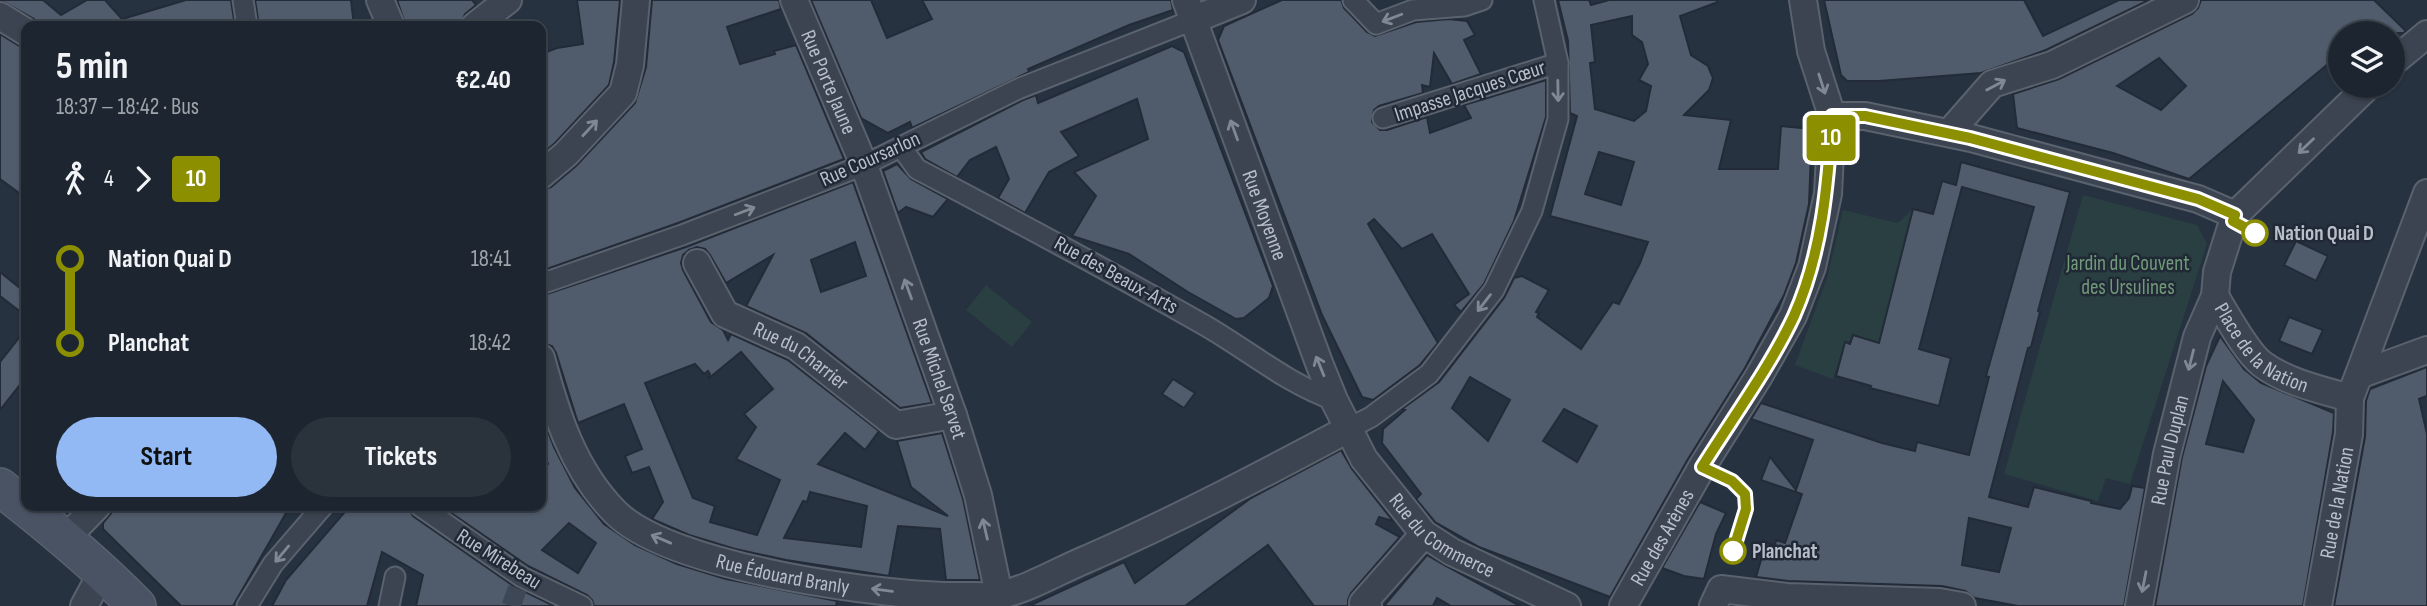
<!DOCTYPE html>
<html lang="en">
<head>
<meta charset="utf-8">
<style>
	body { margin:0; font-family:"Sofia Sans Condensed",sans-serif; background:#2a323c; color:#f1f3f6; height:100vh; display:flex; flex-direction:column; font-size:26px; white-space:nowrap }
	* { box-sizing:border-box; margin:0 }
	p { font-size:23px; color:#a0a5ab }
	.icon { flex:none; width:38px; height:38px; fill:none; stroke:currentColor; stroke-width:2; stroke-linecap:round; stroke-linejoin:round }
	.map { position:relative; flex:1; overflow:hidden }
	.panel { position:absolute; left:21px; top:21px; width:525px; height:490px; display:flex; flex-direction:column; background:#1d2630; border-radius:14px; box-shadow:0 2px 5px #0004,0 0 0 2px #3b434c }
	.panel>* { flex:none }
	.badge { padding:0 14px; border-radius:5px; font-size:24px; line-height:46px }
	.tools { position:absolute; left:2328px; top:21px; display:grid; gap:14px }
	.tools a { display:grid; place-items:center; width:77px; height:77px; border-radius:50%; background:#1d2630; box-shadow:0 2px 5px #0004,0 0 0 2px #3b434c; font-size:35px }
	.map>.badge { position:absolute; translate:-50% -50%; box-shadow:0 0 0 4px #fff }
	.legs { display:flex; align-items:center; gap:10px; height:77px; padding:0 35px; font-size:23px }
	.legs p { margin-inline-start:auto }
	.summary { display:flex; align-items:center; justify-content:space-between; height:119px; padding:0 35px }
	h1 { font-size:38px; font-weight:700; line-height:52px }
	.cta { display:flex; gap:14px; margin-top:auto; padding:14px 35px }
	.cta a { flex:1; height:80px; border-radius:42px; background:#93b9f4; color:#111; font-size:28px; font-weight:700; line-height:80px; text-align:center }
	.cta a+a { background:#2a323c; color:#f1f3f6 }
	ul { padding:0 35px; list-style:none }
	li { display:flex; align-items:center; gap:24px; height:84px; font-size:26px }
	li i { display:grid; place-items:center; width:10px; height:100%; margin:0 9px; background:currentColor }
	li i::after { content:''; width:18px; height:18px; margin:-9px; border:5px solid; border-radius:50%; background:#1d2630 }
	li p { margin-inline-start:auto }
	li:first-child i { background:linear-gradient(#0000 50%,currentColor 0) }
	li:last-child i { background:linear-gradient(currentColor 50%,#0000 0) }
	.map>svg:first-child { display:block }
	.green { fill:#293f41 }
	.building { fill:#505b6b; stroke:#222b37; stroke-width:2; fill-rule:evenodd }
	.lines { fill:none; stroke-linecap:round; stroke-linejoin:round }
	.pedestrian-tunnel { stroke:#3d4755; stroke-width:19; stroke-dasharray:19 10; stroke-linecap:butt }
	.pedestrian-casing { stroke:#59626d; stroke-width:23 }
	.minor-casing { stroke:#59626d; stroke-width:30 }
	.secondary-casing { stroke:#59626d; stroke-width:40 }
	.pedestrian { stroke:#3b4450; stroke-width:19 }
	.minor { stroke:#3b4450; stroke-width:26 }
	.secondary { stroke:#495363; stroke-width:37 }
	.oneway { stroke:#808893 }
	.line-1-casing { stroke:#fff; stroke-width:16 }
	.line-1 { stroke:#8b8f00; stroke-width:10 }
	.stop-1-dot { fill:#fff; stroke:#8b8f00; stroke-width:3.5 }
	.labels { text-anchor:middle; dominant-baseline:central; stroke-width:5; stroke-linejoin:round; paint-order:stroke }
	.street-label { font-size:21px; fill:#b8bfca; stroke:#202935 }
	.stop-label { font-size:21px; font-weight:bold; fill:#b8bfca; stroke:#202935; text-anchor:start }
	.park-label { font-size:21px; fill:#709a79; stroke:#202935 }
</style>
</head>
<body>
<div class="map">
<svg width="2427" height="606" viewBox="0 0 2427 606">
	<rect width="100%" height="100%" fill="#273240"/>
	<g class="green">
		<path d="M2083,195L2197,225L2207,244L2130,484L2106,478L2098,501L2004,474Z"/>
		<path d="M1913,209L1879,342L1881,350L1870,340L1853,335L1851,341L1845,342L1833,379L1795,365L1827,278L1843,210L1898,223Z"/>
		<path d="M986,285L1032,322L1012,347L966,310Z"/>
	</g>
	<g class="building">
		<path d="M0,0H43L61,15L87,0H105L122,19L186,0H231L235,26H40L34,19Z"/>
		<path d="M255,0H351L354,26H259Z"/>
		<path d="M397,0H472L476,5L465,14L460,26H406Z"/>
		<path d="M577,0H620L614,62L609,85L555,143L541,155V54L557,48L583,44Z"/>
		<path d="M652,0H779L781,9L727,27L740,64L775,54L774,51L796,45L844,159L678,223L541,271V190L551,187L576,166L635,103L646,67Z"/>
		<path d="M811,0H871L887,38L932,19L922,0H1171L1173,10L1129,25L1028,69L1029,72L912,128L910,122L888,133L861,118Z"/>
		<path d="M1282,0H1341L1344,8L1367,32L1375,36L1416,22L1449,19L1467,21L1475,35L1464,40L1481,74L1452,84L1434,53L1430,87L1422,85L1423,93L1379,106L1374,110L1372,122L1380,130H1387L1427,117L1430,133L1471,118L1464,105L1546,80V117L1514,221L1484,284L1461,312L1454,305L1469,294L1432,234L1402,249L1374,219L1368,224L1438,343L1420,365L1373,400L1362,397L1322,315L1218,40L1224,26Z"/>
		<path d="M1558,0H1589L1591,5L1609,0H1717L1718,2L1680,16L1691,55L1708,66L1713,78L1709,90L1684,115L1731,120L1719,169H1778L1781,126L1812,129L1809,204L1796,263L1784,295L1745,368L1688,459L1610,597L1479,547L1435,522L1416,499L1421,494L1382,443L1383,429L1405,410L1402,409L1439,382L1504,298L1514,278L1522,276L1549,290L1536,312L1539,313L1537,317L1581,349L1613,302L1619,304L1640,263L1648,242L1550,216L1577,116L1570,113L1568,41ZM1632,16V35L1642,42L1648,64L1639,80L1651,86L1646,111L1634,121L1595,109L1590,63L1595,62L1591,25ZM1599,152L1634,162L1621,205L1585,194ZM1470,377L1510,400L1488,441L1452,408ZM1564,409L1597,426L1577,462L1543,441Z"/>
		<path d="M1824,0H2024L2043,36L2119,0H2149L2046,50L1981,73L1879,81H1847L1841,75Z"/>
		<path d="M2201,0H2374L2406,31L2403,33H2340V54L2189,179L2113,153L2017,128L2013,94L2059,79L2192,14L2198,8ZM2159,58L2186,86L2161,110L2117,86Z"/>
		<path d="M0,34L18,45L26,48V198L0,179Z"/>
		<path d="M1172,46L1184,52L1273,286L1269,298L1244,318L1236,319L1188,292L1129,254L1072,236L1096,196L1074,172L1148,139L1137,99L1061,132L1079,156L1049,172L1025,213L998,198L1009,179L996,147L970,160L957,177L925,159L921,152L1023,100L1036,95L1038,103Z"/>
		<path d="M1961,162L2070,192L2038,311L2040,312L2031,347L2028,348L1989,497L2028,507L2034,487L2091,501V503L2120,509L2129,498L2132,486L2145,488L2124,606H2018L1975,598L1965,591L1942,586L1788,581L1756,577L1766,543L1775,545L1776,540L1785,543L1802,494L1761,480L1770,457L1796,490L1813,440L1751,419L1761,403L1882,443L1915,451L1917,442L1969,455L1989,377L1986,376L2034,207L1962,187L1919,349L1951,358L1939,406L1870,388L1871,386L1836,376L1845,342L1850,344L1853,335L1879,343L1913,209L1933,214L1942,181L1956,185ZM1969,518L2011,528L1999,572L1962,565Z"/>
		<path d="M897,164L911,179L948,199L933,217L906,207L898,213L883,171Z"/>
		<path d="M853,182L932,403L900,408L806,333L746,306L773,255L726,283L710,255L705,249L697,247L689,250L683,255L681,263L683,270L711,322L723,330L728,340L731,334L788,360L879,431L865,450L845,433L818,464L948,516L911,487L897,441L942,433L963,499L980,580H946L940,529L898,526L889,576L786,560L735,549L689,535L652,519L663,502L649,467L632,473L625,456L642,449L624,404L578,423L556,353L552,346L541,343V296L686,247ZM855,242L866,276L821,292L811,260ZM741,352L773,389L744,414L756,427L736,459L780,480L757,535L710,522L715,506L693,498L645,383L695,364L704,374L708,371L710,374L708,379ZM810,492L867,506L861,547L784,538L803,501L807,502Z"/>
		<path d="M2296,241L2328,256L2316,281L2284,265Z"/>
		<path d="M0,272L26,293V316L0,296Z"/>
		<path d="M2289,317L2323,330L2312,354L2279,341Z"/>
		<path d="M26,329V377L0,410V362Z"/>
		<path d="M2220,336L2244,369L2261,383L2334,413L2333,432L2303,606H2155L2182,457L2206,366ZM2223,381L2254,420L2243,452L2206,444Z"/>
		<path d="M2427,367V396L2419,399L2427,434V606H2334L2365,437L2366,401L2370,389Z"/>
		<path d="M1173,379L1195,393L1184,408L1162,394Z"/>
		<path d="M541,413L554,447L575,488L604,524L635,545L677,564L726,579L837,601L836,606H594L592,600L587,595L528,566L441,506H541V470L548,464L541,446ZM569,523L596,543L578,573L542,550Z"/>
		<path d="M1341,450L1352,469L1393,521L1379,517L1376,524L1400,537L1351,593L1348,600V606H1314L1268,545L1185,606H1029L1124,562L1135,583L1251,498Z"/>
		<path d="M1700,502L1726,513L1716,534L1704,579L1684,576L1662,568Z"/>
		<path d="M117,506H290L233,606H181L103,529V523Z"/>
		<path d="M350,506H408L413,516L515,587L554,606H416L423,575L382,552L367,606H272L286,580Z"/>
		<path d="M1427,555L1444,565L1520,606H1451L1437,598L1433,606H1384Z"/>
	</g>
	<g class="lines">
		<path class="pedestrian-tunnel" d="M511,606L518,587"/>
		<g class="pedestrian-casing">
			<g id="pedestrian">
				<path d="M243,0L247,26"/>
				<path d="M1353,0L1376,24L1413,10L1464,6L1482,0"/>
				<path d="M1383,118L1558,63"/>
				<path d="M901,147L917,169C1014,220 1111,272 1206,326C1249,351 1288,384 1334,400"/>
				<path d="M541,284L682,235L864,165L1018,89L1193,20"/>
				<path d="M1348,429L1371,417L1429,374L1494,290L1532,211L1558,119V63L1544,0"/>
				<path d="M420,506L522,577L582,606"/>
				<path d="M247,606L273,564L323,506"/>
				<path d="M389,606L395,577"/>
			</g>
		</g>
		<g class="minor-casing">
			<g id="minor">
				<path d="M380,0L391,26"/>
				<path id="s1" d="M794,0L864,165L953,415L978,495L999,595"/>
				<path id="s2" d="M1186,0L1319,363L1334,400L1364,459L1424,534L1452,552L1567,606"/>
				<path d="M0,16L26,32"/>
				<path d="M1193,20L1242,0"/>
				<path d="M475,26L508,0"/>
				<path d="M2392,63L2427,34"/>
				<path d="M1832,116H1865L1971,138L2198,199L2235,215"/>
				<path d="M1949,133L1992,84L2052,65L2185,0"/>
				<path d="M541,175L566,154L623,93L630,65L636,0"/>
				<path id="s3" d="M697,263L725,314L796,346L896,425L953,415"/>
				<path id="s4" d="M2215,296C2226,314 2246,352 2262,364C2286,382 2321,390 2350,398"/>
				<path id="s5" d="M541,358C556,414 573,470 616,513C672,568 888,598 967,596C977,596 989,597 999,595C1027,590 1060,570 1087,559C1176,520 1262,475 1348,429"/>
				<path d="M2359,375L2427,350"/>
				<path d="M66,538L97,506"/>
				<path d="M84,606L103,571"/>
				<path d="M1368,606L1363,603L1424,534"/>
				<path id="s6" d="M1623,606L1702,467L1759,376L1793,316L1812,267L1828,194L1832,116L1811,51L1803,0"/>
				<path d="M1713,606L1721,589L1787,597L1939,602L1962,606"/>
				<path id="s7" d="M2139,606L2167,454L2197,337L2215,296L2217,272L2235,215L2368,86"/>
				<path id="s8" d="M2318,606L2349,434L2350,398L2427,193"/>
			</g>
		</g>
		<g class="secondary-casing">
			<path id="secondary" d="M0,487C48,524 94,562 137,606"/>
		</g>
		<use href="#pedestrian" class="pedestrian"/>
		<use href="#minor" class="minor"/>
		<use href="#secondary" class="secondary"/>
	</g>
	<defs><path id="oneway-shaft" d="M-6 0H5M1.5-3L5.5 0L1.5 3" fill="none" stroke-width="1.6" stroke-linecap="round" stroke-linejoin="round" transform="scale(1.75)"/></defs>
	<g class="oneway">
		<use href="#oneway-shaft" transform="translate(1392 18) rotate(159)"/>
		<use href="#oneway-shaft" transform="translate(1822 84) rotate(72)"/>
		<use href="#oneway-shaft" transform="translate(1996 85) rotate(-28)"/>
		<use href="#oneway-shaft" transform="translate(1558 91) rotate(89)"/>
		<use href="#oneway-shaft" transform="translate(590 128) rotate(-47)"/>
		<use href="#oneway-shaft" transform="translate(1234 130) rotate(-110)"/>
		<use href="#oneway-shaft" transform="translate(2306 146) rotate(136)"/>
		<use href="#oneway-shaft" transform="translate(745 211) rotate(-21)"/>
		<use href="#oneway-shaft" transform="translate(908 289) rotate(-110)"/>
		<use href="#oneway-shaft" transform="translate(1484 303) rotate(128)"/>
		<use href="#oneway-shaft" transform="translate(2191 360) rotate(104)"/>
		<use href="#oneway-shaft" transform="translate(1320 366) rotate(-112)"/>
		<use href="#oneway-shaft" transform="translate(985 529) rotate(-103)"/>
		<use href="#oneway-shaft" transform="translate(661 539) rotate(-157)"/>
		<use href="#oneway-shaft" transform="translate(282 554) rotate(130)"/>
		<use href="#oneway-shaft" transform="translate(2144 582) rotate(101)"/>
		<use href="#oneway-shaft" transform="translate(882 590) rotate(-173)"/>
	</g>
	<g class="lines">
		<g class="line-1-casing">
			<path id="line-1" d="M1733,551L1746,509L1745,494L1732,481L1702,467C1732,419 1770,367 1794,316C1822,253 1828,184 1832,116H1865L1970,138L2198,199L2235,215L2233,221L2255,233"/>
		</g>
		<use href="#line-1" class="line-1"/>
	</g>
	<g class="stop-1-dot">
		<circle cx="2255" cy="233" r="12"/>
		<circle cx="1733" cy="551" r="12"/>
	</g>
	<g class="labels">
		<g class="street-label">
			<text stroke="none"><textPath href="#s1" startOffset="89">Rue Porte Jaune</textPath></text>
			<text transform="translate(1470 91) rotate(-18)">Impasse Jacques Cœur</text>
			<text transform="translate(870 159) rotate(-24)">Rue Coursarlon</text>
			<text stroke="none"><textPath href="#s2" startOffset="229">Rue Moyenne</textPath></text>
			<text transform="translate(1116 275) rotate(29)">Rue des Beaux-Arts</text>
			<text stroke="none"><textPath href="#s4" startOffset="72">Place de la Nation</textPath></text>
			<text stroke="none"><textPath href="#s3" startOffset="145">Rue du Charrier</textPath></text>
			<text stroke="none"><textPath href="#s1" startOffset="406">Rue Michel Servet</textPath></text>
			<text stroke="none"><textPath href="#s7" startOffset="159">Rue Paul Duplan</textPath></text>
			<text stroke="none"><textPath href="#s8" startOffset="105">Rue de la Nation</textPath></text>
			<text stroke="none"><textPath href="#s2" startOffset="604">Rue du Commerce</textPath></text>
			<text stroke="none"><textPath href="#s6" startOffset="79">Rue des Arènes</textPath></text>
			<text transform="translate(499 559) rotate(32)">Rue Mirebeau</text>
			<text stroke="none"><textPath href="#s5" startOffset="354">Rue Édouard Branly</textPath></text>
		</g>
		<g class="stop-label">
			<text x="2274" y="233">Nation Quai D</text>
			<text x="1752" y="551">Planchat</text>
		</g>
		<g class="park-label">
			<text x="2128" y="263">Jardin du Couvent<tspan x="2128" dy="24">des Ursulines</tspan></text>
		</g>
	</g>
</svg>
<div class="tools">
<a><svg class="icon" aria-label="layers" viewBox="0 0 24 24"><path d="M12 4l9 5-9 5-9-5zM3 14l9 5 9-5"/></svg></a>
</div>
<b class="badge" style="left:1831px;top:138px;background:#8b8f00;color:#fff">10</b>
<section class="panel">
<div class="summary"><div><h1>5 min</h1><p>18:37 – 18:42 · Bus</p></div><b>€2.40</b></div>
<div class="legs"><svg class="icon" aria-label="walk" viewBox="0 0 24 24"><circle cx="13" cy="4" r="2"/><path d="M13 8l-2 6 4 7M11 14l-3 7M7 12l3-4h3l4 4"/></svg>4<svg class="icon" aria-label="forward" viewBox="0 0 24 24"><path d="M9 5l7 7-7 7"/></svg><b class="badge" style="background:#8b8f00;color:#fff">10</b></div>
<ul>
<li><i style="color:#8b8f00"></i><b>Nation Quai D</b><p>18:41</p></li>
<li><i style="color:#8b8f00"></i><b>Planchat</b><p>18:42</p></li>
</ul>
<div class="cta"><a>Start</a><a>Tickets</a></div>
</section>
</div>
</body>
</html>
